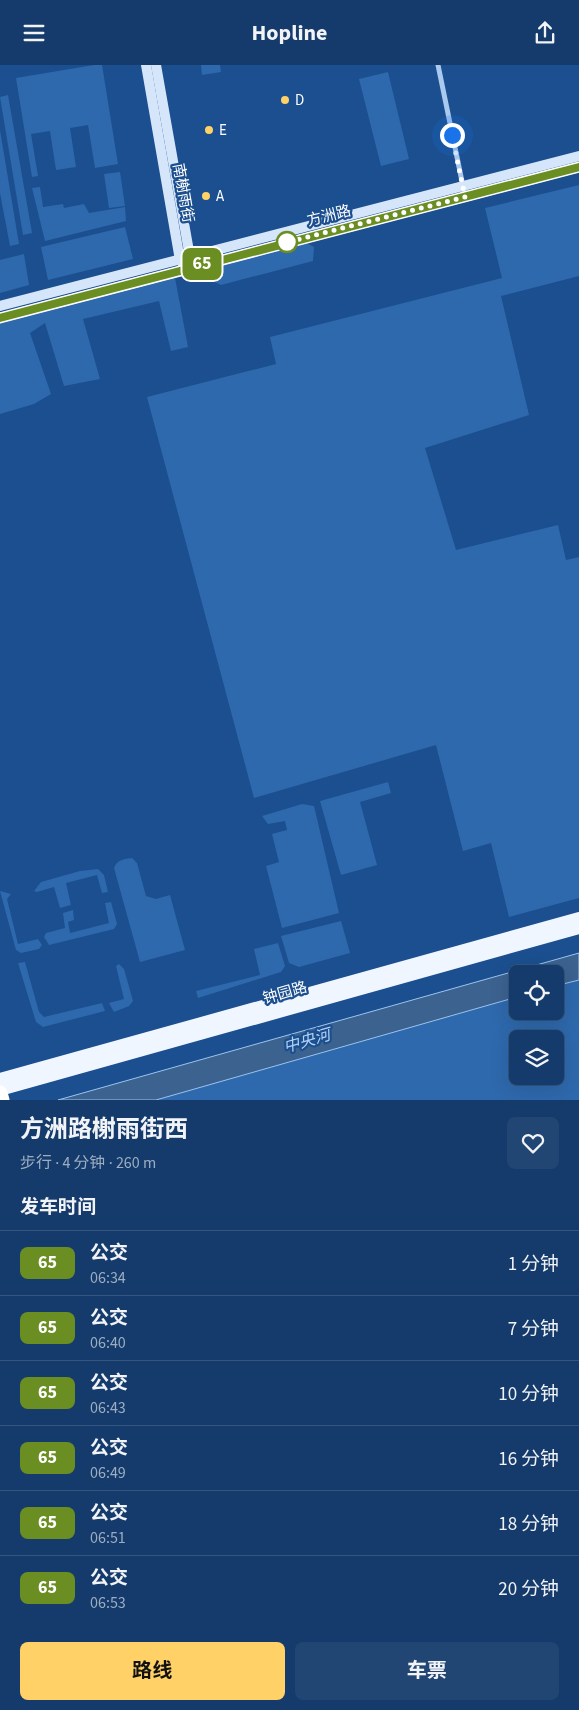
<!DOCTYPE html>
<html lang="zh">
<head>
<meta charset="utf-8">
<style>
	body { margin:0; font-family:"Source Sans 3","Noto Sans SC",sans-serif; background:#214673; color:#f1f3f6; height:100vh; display:flex; flex-direction:column; font-size:19px; white-space:nowrap }
	* { box-sizing:border-box; margin:0 }
	p { font-size:16px; color:#9dadc1 }
	.icon { flex:none; width:28px; height:28px; fill:none; stroke:currentColor; stroke-width:2; stroke-linecap:round; stroke-linejoin:round }
	.map { position:relative; height:1035px; overflow:hidden }
	.drawer { display:flex; flex-direction:column; background:#143b6b; flex:1 }
	.drawer>* { flex:none }
	.badge { padding:0 10px; border-radius:8px; font-size:18px; line-height:32px }
	.controls { position:absolute; left:509px; top:900px; display:grid; gap:10px }
	.controls a { display:grid; place-items:center; width:55px; height:55px; border-radius:8px; background:#143b6b; box-shadow:0 5px 20px #0002,0 0 0 1px #33557e; font-size:25px }
	.you { position:absolute; width:25px; height:25px; margin:-12px; border:4px solid #fff; border-radius:50%; background:#1a73e8; box-shadow:0 0 0 8px #1a73e833 }
	.map>.badge { position:absolute; translate:-50% -50%; box-shadow:0 0 0 2px #fff }
	h2 { padding:0 20px; font-size:19px; line-height:45px }
	.round { display:grid; place-items:center; flex:none; width:52px; height:52px; border-radius:8px; background:#214673 }
	.overview { display:flex; align-items:center; justify-content:space-between; height:85px; padding:0 20px }
	h1 { font-size:24px; font-weight:700; line-height:38px }
	.action { display:flex; gap:10px; margin-top:auto; padding:10px 20px }
	.action a { flex:1; height:58px; border-radius:8px; background:#ffd166; color:#111; font-size:20px; font-weight:700; line-height:58px; text-align:center }
	.action a+a { background:#214673; color:#f1f3f6 }
	ul { padding:0; list-style:none }
	li { display:flex; align-items:center; gap:15px; height:65px; padding:0 20px; border-top:1px solid #33557e }
	li div { flex:1 }
	li b { display:block; font-size:19px }
	li em { font-style:normal }
	li .badge { min-width:55px; font-weight:700; text-align:center }
	header { display:flex; justify-content:space-between; align-items:center; height:65px; padding:0 20px; background:#143b6b; font-size:22px; font-weight:700 }
	.map>svg:first-child { display:block }
	.green { fill:#2e69ad; fill-rule:evenodd }
	.water { fill:#3c6290; stroke:#9cc4f0 }
	.lines { fill:none; stroke-linecap:round; stroke-linejoin:round }
	.street { stroke:#a9c9ee; stroke-width:5 }
	.secondary { stroke:#d6e6fa; stroke-width:10 }
	.primary { stroke:#f0f6ff; stroke-width:12 }
	.highway { stroke:#fff; stroke-width:15 }
	.line-casing { stroke:#fff; stroke-width:11 }
	.line { stroke:#6b8e23; stroke-width:8 }
	.walk { stroke:#fff; stroke-width:5; stroke-dasharray:0 9 }
	.poi-dot { fill:#ffd166; stroke:#1b4f8f; stroke-width:2 }
	.stop-dot { fill:#fff; stroke:#6b8e23; stroke-width:2.5 }
	.labels { text-anchor:middle; dominant-baseline:central; stroke-width:4.5; stroke-linejoin:round; paint-order:stroke }
	.poi-label { font-size:15px; fill:#fff; stroke:#1b4f8f; text-anchor:start }
	.street-label { font-size:15px; fill:#fff; stroke:#1b4f8f }
	.water-label { font-size:16px; font-style:italic; fill:#b5d3f5; stroke:#1b4f8f }
</style>
</head>
<body>
<header><svg class="icon" aria-label="menu" viewBox="0 0 24 24"><path d="M4 6h16M4 12h16M4 18h16"/></svg>Hopline<svg class="icon" aria-label="share" viewBox="0 0 24 24"><path d="M12 15V3M7 8l5-5 5 5M5 13v7h14v-7"/></svg></header>
<div class="map">
<svg width="579" height="1035" viewBox="0 0 579 1035">
	<rect width="100%" height="100%" fill="#1b4f8f"/>
	<g class="green">
		<path d="M94,0H102L118,99L95,103L88,60L70,63L76,102L56,105L50,66L31,69L38,111L32,112L16,13Z"/>
		<path d="M201,0H220L221,7L202,10Z"/>
		<path d="M388,7L409,94L381,101L359,14Z"/>
		<path d="M8,30L32,168L23,170L0,32Z"/>
		<path d="M0,65L19,179L10,181L0,128Z"/>
		<path d="M120,107L125,141L109,143L104,109Z"/>
		<path d="M579,120V211L501,231L529,350L425,383L456,485L558,460L566,495L579,492V833L509,852L491,778L463,786L436,680L254,733L147,332L276,299L270,272L502,213L485,143Z"/>
		<path d="M40,122L43,142L63,139L64,143L84,139L89,148L125,142L126,156L45,176L32,123Z"/>
		<path d="M125,162L133,194L48,215L41,182Z"/>
		<path d="M305,177L314,182L313,196L221,220L204,212L207,202Z"/>
		<path d="M24,189L29,220L0,228V195Z"/>
		<path d="M175,213L188,282L171,286L159,236L83,254L100,314L64,321L45,258L30,268L51,329L34,339L0,349V256Z"/>
		<path d="M388,717L391,728L360,737L377,800L341,810L320,736Z"/>
		<path d="M302,739L314,741L339,848L282,863L266,801L279,797L272,769L287,765L285,756L268,759L262,751Z"/>
		<path d="M132,793L137,798L146,831L156,834L170,830L185,885L140,897L114,803C117,795 123,794 132,793Z"/>
		<path d="M98,804L104,810L108,827L102,828L97,810L66,818L71,840L60,843L54,822L37,827L34,826L41,817L80,806Z"/>
		<path d="M0,826L11,829L7,834L18,879L38,874L42,880L39,884L21,888L16,885Z"/>
		<path d="M111,837L117,859L114,864L49,880L44,872L46,868L65,863L63,848L73,845L74,855L68,857L70,868L109,858L105,838Z"/>
		<path d="M341,856L350,888L299,902L289,898L281,871Z"/>
		<path d="M278,878L285,901L281,907L198,933L196,926L260,910L254,884Z"/>
		<path d="M25,897L39,947L44,952L102,938L105,946L43,962L36,957L18,898Z"/>
		<path d="M119,899L124,904L133,936L129,941L114,947L109,938L124,934L116,901Z"/>
		<path d="M579,915V1035H156L517,932L518,946H555V921ZM518,974H555V1011H518Z"/>
	</g>
	<path class="water" d="M579,888V915L555,921V909H518L517,932L156,1035H58Z"/>
	<g class="lines">
		<path class="street" d="M438,0L465,131"/>
		<g class="secondary">
			<path d="M146,0L180,195L183,199"/>
			<path d="M156,0L190,192L189,198"/>
			<path d="M0,241L579,91"/>
			<path d="M0,253L579,102"/>
		</g>
		<g class="primary">
			<path d="M0,1014L579,853"/>
			<path d="M0,1025L579,863"/>
		</g>
		<path class="highway" d="M0,1028L2,1035"/>
	</g>
	<g class="lines">
		<g class="line-casing">
			<path id="line" d="M0,253L579,102"/>
		</g>
		<use href="#line" class="line"/>
		<path class="walk" d="M287,177L280,179L465,132L452,70"/>
	</g>
	<g class="poi-dot">
		<circle cx="285" cy="35" r="5"/>
		<circle cx="209" cy="65" r="5"/>
		<circle cx="206" cy="131" r="5"/>
	</g>
	<circle class="stop-dot" cx="287" cy="177" r="10"/>
	<g class="labels">
		<g class="poi-label">
			<text x="295" y="35">D</text>
			<text x="219" y="65">E</text>
			<text x="216" y="131">A</text>
		</g>
		<g class="street-label">
			<text transform="translate(183 128) rotate(80)">南榭雨街</text>
			<text transform="translate(329 151) rotate(-14)">方洲路</text>
			<text transform="translate(285 928) rotate(-16)">钟园路</text>
		</g>
		<g class="water-label">
			<text transform="translate(307 976) rotate(-16)">中央河</text>
		</g>
	</g>
</svg>
<div class="controls">
<a><svg class="icon" aria-label="locate" viewBox="0 0 24 24"><circle cx="12" cy="12" r="6"/><path d="M12 2v4M12 18v4M2 12h4M18 12h4"/></svg></a>
<a><svg class="icon" aria-label="layers" viewBox="0 0 24 24"><path d="M12 4l9 5-9 5-9-5zM3 14l9 5 9-5"/></svg></a>
</div>
<div class="you" style="left:452px;top:70px"></div>
<b class="badge" style="left:202px;top:199px;background:#6b8e23;color:#fff">65</b>
</div>
<section class="drawer">
<div class="overview"><div><h1>方洲路榭雨街西</h1><p>步行 · 4 分钟 · 260 m</p></div><a class="round"><svg class="icon" aria-label="heart" viewBox="0 0 24 24"><path d="M12 20l-8-8c-3-5 5-10 8-4 3-6 11-1 8 4z"/></svg></a></div>
<h2>发车时间</h2>
<ul>
<li><span class="badge" style="background:#6b8e23;color:#fff">65</span><div><b>公交</b><p>06:34</p></div><em>1 分钟</em></li>
<li><span class="badge" style="background:#6b8e23;color:#fff">65</span><div><b>公交</b><p>06:40</p></div><em>7 分钟</em></li>
<li><span class="badge" style="background:#6b8e23;color:#fff">65</span><div><b>公交</b><p>06:43</p></div><em>10 分钟</em></li>
<li><span class="badge" style="background:#6b8e23;color:#fff">65</span><div><b>公交</b><p>06:49</p></div><em>16 分钟</em></li>
<li><span class="badge" style="background:#6b8e23;color:#fff">65</span><div><b>公交</b><p>06:51</p></div><em>18 分钟</em></li>
<li><span class="badge" style="background:#6b8e23;color:#fff">65</span><div><b>公交</b><p>06:53</p></div><em>20 分钟</em></li>
</ul>
<div class="action"><a>路线</a><a>车票</a></div>
</section>
</body>
</html>
